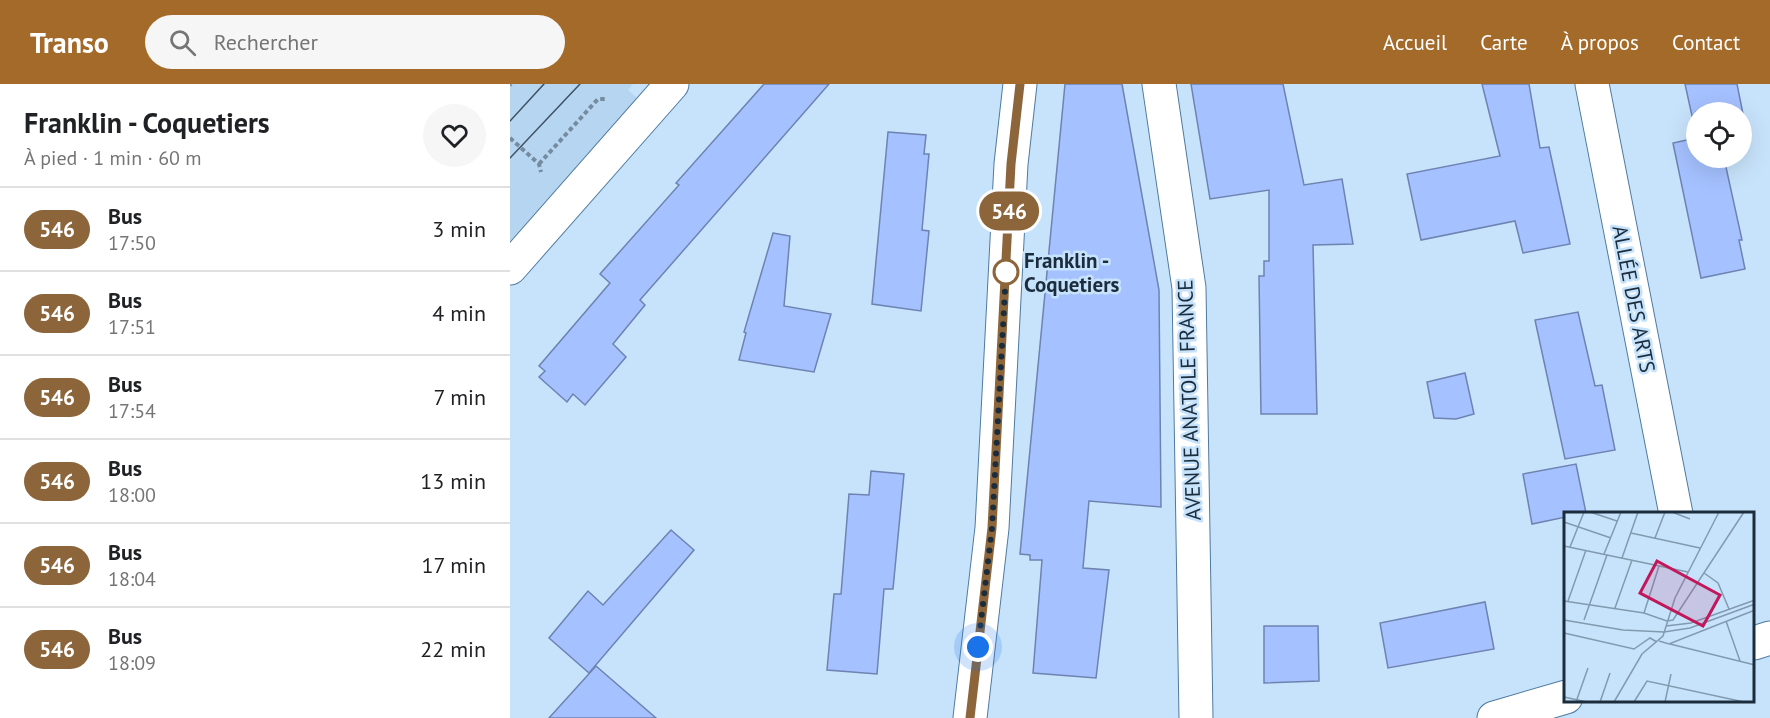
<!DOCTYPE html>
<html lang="fr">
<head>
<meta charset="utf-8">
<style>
	body { margin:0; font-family:"PT Sans",sans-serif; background:#f6f6f6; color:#202124; height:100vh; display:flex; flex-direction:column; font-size:22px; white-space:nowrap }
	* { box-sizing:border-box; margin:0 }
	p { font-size:20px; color:#757577 }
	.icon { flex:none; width:33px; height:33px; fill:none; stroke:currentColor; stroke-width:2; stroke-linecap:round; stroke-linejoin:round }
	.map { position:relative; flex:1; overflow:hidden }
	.details { display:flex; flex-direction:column; background:#fff; width:510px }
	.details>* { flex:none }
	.badge { padding:0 12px; border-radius:20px; font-size:21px; line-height:39px }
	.buttons { position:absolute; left:1176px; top:18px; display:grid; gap:12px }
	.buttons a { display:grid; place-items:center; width:66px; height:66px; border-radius:50%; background:#fff; box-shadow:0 6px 24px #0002; font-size:30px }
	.you { position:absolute; width:30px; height:30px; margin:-15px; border:4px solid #fff; border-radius:50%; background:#1a73e8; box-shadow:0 0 0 9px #1a73e833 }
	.map>.badge { position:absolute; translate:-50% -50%; box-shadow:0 0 0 3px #fff }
	.round { display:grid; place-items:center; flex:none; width:63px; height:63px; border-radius:32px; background:#f6f6f6 }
	.summary { display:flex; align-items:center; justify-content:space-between; height:102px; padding:0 24px }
	h1 { font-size:28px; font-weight:700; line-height:45px }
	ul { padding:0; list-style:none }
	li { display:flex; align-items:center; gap:18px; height:84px; padding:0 24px; border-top:2px solid #e0e0e0 }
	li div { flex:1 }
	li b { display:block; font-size:22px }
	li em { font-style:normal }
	li .badge { min-width:66px; font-weight:700; text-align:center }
	header { display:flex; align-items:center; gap:36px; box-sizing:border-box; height:84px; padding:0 30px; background:#a46a2a; color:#fff }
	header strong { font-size:28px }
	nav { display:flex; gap:33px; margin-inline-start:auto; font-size:21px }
	.search { width:420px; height:54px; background:#f6f6f6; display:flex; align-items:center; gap:15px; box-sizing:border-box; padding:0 21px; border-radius:33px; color:#757577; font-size:22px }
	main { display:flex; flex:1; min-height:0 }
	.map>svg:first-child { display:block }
	.built { fill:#b6d5f1 }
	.building { fill:#a5c1ff; stroke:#6d83b1; stroke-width:1.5 }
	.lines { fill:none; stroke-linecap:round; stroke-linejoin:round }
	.minor-casing { stroke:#4f7a9f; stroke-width:35 }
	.path { stroke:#758ca0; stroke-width:4; stroke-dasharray:4.5 3; stroke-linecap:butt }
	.minor { stroke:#fff; stroke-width:33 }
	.tram { stroke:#3d5163; stroke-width:1.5 }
	.line-casing { stroke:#fff; stroke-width:14 }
	.line { stroke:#8d653a; stroke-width:9 }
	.walk { stroke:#1b2d3d; stroke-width:6; stroke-dasharray:0 10.8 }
	.stop-dot { fill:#fff; stroke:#8d653a; stroke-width:3 }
	.labels { text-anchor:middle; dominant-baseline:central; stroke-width:5; stroke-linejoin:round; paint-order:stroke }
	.stop-label { font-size:21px; font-weight:bold; fill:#1b2d3d; stroke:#c7e3fb; text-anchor:start }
	.street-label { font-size:21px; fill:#1b2d3d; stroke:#c7e3fb }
	.inset-road { fill:none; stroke:#829aaf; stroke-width:1.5 }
	.view { fill:#c2185b; fill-opacity:0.15; stroke:#c2185b; stroke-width:3 }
	.inset-edge { fill:none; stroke:#1b2d3d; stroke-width:3 }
</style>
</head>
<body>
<header>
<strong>Transo</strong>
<div class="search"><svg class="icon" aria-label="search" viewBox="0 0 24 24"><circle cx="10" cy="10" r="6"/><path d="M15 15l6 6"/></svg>Rechercher</div>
<nav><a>Accueil</a><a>Carte</a><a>À propos</a><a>Contact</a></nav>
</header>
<main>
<section class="details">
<div class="summary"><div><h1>Franklin - Coquetiers</h1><p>À pied · 1 min · 60 m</p></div><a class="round"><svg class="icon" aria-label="heart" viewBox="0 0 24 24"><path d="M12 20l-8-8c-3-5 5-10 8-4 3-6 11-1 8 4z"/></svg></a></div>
<ul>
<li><span class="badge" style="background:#8d653a;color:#fff">546</span><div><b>Bus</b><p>17:50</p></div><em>3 min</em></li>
<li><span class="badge" style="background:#8d653a;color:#fff">546</span><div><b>Bus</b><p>17:51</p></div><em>4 min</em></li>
<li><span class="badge" style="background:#8d653a;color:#fff">546</span><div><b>Bus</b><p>17:54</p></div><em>7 min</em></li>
<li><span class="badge" style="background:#8d653a;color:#fff">546</span><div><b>Bus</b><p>18:00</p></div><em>13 min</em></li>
<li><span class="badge" style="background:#8d653a;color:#fff">546</span><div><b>Bus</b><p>18:04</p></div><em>17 min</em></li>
<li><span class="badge" style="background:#8d653a;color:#fff">546</span><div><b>Bus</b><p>18:09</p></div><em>22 min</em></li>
</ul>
</section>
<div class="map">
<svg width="1260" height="634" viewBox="0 0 1260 634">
	<rect width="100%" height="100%" fill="#c7e3fb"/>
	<path class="built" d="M0,0H123L118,6L127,14L0,157Z"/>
	<g class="building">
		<path d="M254,0H319L130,216L135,221L103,260L116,273L75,321L63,310L57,318L29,293L35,287L29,282L100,199L90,190L169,101L166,99Z"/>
		<path d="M555,0H612L649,206L651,423L579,417L573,484L599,486L586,594L523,589L532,476H520V471L510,470Z"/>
		<path d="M681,0H773L794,101L832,95L843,160L803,161L807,330H751L749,192H754V177H759V106L700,115Z"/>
		<path d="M972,0H1019L1030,64L1039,63L1060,160L1013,169L1005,137L911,156L897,90L990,72Z"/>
		<path d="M1175,0H1227L1233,30L1186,28V41H1184Z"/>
		<path d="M378,48L416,51L414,70H419L412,146L419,147L411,227L362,220Z"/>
		<path d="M1186,54V74H1214L1232,156H1229L1235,185L1191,194L1163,59Z"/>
		<path d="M263,149L280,152L274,222L321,230L304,288L229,276L236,249L234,248Z"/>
		<path d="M1068,228L1085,302L1092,301L1105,366L1055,375L1025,236Z"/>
		<path d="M955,289L964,330L946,335L924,334L917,298Z"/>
		<path d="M1066,380L1076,429L1056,430V433L1022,440L1013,390Z"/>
		<path d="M361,387L394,390L383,505H374L367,590L317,586L324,510H331L339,410L359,411Z"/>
		<path d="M161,446L184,466L79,589L39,554L78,507L93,521Z"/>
		<path d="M975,518L984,565L878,584L870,539Z"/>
		<path d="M754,542H808L809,597L754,599Z"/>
		<path d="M86,582L146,634H39Z"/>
	</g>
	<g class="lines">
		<g class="minor-casing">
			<g id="minor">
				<path d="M649,0L679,204L686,634"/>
				<path d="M1082,0L1166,430"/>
				<path d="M0,184L162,0"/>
				<path d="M1244,559L1260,554"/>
				<path d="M460,634L482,444L501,80L510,0"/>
				<path d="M984,634L1056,613"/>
			</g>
		</g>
		<g class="path">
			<path d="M0,1L1,0"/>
			<path d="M0,54L29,80L31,88"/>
			<path d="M29,80L88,15H95"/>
		</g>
		<use href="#minor" class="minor"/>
		<g class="tram">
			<path d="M0,37L34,0"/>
			<path d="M0,74L70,0"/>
		</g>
	</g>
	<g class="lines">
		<g class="line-casing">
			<path id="line" d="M460,634L482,444L501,80L510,0"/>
		</g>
		<use href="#line" class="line"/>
		<path class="walk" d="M468,563L482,444L496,188"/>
	</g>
	<circle class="stop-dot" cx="496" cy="188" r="12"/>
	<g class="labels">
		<g class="stop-label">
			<text x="514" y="176">Franklin -<tspan x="514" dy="24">Coquetiers</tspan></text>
		</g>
		<g class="street-label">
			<text transform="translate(1124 215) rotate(79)">ALLÉE DES ARTS</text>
			<text transform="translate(679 316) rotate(-92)">AVENUE ANATOLE FRANCE</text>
		</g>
	</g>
	<g transform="translate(1054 428)">
		<rect width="190" height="190" fill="#c7e3fb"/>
		<path class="inset-road" d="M26,0L53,9M108,0L126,7M0,10L47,26M67,21L136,36M91,26L101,0M0,34L124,60M6,35L20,0M40,42L57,0M58,46L74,0M140,61L154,71L165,97M0,89L80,101L103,109M4,89L22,38M51,96L68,48M80,101L95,54M0,108L59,118L100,120L126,116L191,92M20,108L43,43M103,109L109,108L180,0M162,109L176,149M102,114L127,111L191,88M0,121L70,137L86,126L93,130M95,129L105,132L191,98M106,132L191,153M0,185L23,190M12,190L24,156M36,190L46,161M50,190L78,142L99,124L111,86L155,0M70,190L83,169L180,190M101,190L107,162"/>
		<path class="view" d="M93,49L156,83L139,114L76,81Z"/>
		<rect width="190" height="190" class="inset-edge"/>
	</g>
</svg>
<div class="buttons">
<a><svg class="icon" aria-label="locate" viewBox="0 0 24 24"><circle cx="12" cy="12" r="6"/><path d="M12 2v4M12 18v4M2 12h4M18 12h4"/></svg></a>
</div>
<div class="you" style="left:468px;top:563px"></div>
<b class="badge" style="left:499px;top:127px;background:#8d653a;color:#fff">546</b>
</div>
</main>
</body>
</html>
